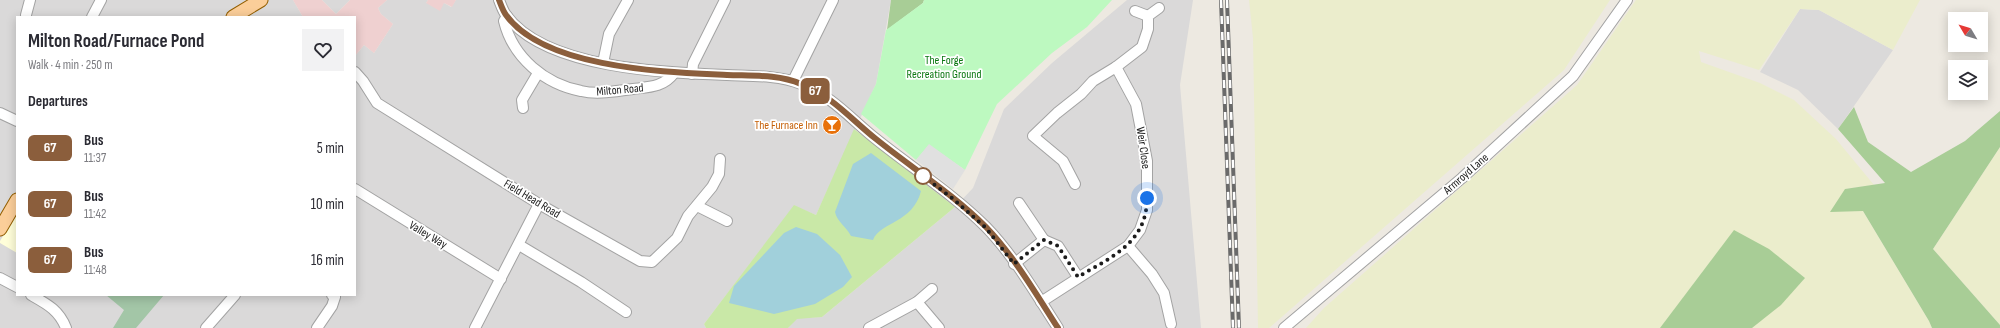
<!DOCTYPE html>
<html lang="en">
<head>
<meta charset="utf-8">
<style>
	body { margin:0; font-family:"Sofia Sans Condensed",sans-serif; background:#f2f2f3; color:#2b2b33; height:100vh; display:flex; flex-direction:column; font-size:15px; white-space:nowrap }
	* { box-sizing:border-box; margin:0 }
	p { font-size:13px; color:#7c7c81 }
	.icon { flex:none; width:22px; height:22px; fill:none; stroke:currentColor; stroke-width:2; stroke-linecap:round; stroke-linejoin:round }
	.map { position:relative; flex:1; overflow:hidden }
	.drawer { position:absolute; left:16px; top:16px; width:340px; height:280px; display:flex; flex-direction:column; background:#fff; border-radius:0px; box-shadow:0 2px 10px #0003 }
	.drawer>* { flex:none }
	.badge { padding:0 8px; border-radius:6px; font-size:14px; line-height:26px }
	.needle { width:26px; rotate:308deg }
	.buttons { position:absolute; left:1948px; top:12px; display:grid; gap:8px }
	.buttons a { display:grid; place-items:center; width:40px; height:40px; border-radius:0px; background:#fff; box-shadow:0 2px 10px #0003; font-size:20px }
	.you { position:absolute; width:20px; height:20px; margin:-10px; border:3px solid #fff; border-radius:50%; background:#1a73e8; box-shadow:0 0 0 6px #1a73e833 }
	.map>.badge { position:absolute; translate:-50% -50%; box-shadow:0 0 0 2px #fff }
	h2 { padding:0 12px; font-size:15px; line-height:36px }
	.round { display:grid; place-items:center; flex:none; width:42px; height:42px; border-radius:0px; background:#f2f2f3 }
	.summary { display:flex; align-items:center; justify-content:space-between; height:68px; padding:0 12px }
	h1 { font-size:19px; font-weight:700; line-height:30px }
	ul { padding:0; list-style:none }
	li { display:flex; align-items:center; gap:12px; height:56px; padding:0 12px }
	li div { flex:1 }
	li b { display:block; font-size:15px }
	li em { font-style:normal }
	li .badge { min-width:44px; font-weight:700; text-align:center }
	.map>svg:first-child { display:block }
	.residential { fill:#dad9d9 }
	.commercial { fill:#efd0d0 }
	.education { fill:#fffed9 }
	.farmland { fill:#ebedcc }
	.grass { fill:#c9e8a7 }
	.forest { fill:#a8cd96 }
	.cemetery { fill:#a3c6a7 }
	.park { fill:#bdf9c0 }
	.parking { fill:#e0e0e0 }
	.water { fill:#a1d0db }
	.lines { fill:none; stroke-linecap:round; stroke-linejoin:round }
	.minor-casing { stroke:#a3a3a3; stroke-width:12 }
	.major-casing { stroke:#935e01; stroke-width:15 }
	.minor { stroke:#fff; stroke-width:10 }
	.major { stroke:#fbce99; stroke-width:13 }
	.rail-casing { stroke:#6a6a6a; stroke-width:4 }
	.rail { stroke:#fff; stroke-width:2.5; stroke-dasharray:8; stroke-linecap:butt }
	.line-casing { stroke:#fff; stroke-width:9 }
	.line { stroke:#8b5e3c; stroke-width:6 }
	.walk { stroke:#1c1c1c; stroke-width:4; stroke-dasharray:0 7.2 }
	.stop-dot { fill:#fff; stroke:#8b5e3c; stroke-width:2 }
	.labels { text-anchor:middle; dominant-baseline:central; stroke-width:3.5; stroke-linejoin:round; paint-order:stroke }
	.park-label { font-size:12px; fill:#0c7812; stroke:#fff }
	.street-label { font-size:12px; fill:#1c1c1c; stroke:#fff }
	.food-label { font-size:12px; fill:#c56008; stroke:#fff; text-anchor:end }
</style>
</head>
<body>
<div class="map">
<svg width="2000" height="328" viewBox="0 0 2000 328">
	<rect width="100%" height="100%" fill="#ede9e1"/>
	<g class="residential">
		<path d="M0,0H293L303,17H17V295H355V56L364,45L374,53L393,24L381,14L378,8L387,0H428L426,3H444L451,7L456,0H891L876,84L816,215L794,206L704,324L706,328H0Z"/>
		<path d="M322,0H350L336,14Z"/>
		<path d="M1127,0H1193L1180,85L1201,328H788L797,318L822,317L955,207L973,188L1004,109L1052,63Z"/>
		<path d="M1800,9L1819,10L1893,50L1838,129L1798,90L1760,72Z"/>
	</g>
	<g class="commercial">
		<path d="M293,0H322L336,14L350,0H387L378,8L381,14L393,24L374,53L364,45L355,56V17H303Z"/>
		<path d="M428,0H456L452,7L444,3L440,11L426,3Z"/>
	</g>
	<path class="education" d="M17,213V253L0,243V241Z"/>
	<g class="farmland">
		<path d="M1249,0H1610L1564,70L1269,328H1258L1253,38Z"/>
		<path d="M1636,0H1920L1893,50L1819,10L1800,9L1759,70L1699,51L1701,62L1760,83L1794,100L1836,139L1874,185L1845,189L1863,211L1929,321L1932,328H1306L1324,308L1577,85Z"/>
		<path d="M2000,147V325L1933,249Z"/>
	</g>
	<path class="grass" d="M854,129L955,207L822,317L797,319L788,328H706L704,324L794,205L816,215Z"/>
	<g class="forest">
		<path d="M891,0H924L923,3L887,30Z"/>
		<path d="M1854,107L1868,142L1911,172L1965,141L2000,111V147L1933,249L2000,325V328H1932L1929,321L1863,211L1830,212L1845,189L1885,183L1838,129Z"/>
		<path d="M1734,230L1769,249L1805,278L1781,305L1752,328H1660Z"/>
	</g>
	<path class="cemetery" d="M106,295H164L136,328H113L124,310Z"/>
	<path class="park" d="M924,0H1112L1087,27L1052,53L997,104L965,170L929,145L916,160L861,114L876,84L886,30L923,3Z"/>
	<path class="parking" d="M929,144L965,170L953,189L916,160Z"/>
	<g class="water">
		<path d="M871,153L921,191C913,223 880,222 873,240L851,236C846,226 837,222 835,212L853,164Z"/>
		<path d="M796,227L817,234L840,255L852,277L843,287L815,304L774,314L729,303L734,286L784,233Z"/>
	</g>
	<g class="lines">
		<g class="minor-casing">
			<g id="minor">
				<path d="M499,0C501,5 503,11 506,15C545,69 667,73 727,75C751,76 778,75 801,84C831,95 852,120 876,139C912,168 953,194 986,227C1014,256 1036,294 1058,328"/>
				<path d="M1135,11L1148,16"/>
				<path d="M26,15L30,0"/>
				<path d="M507,16L504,21C513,58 545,84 581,91C598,95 616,91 633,89C649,87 664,87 674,73"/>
				<path d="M92,17L101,0"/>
				<path d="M603,63L609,34L628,0"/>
				<path d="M355,72L363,81L377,103L539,204L640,261L652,262L677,238L688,216L712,187L719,174L720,159"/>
				<path d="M692,74L693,64L725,0"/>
				<path d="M793,81L833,0"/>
				<path d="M523,108L522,100L538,73"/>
				<path d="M0,113L17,121"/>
				<path d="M1075,184L1063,161L1033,136L1057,113L1081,94L1093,81L1116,67L1142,47L1148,29V16L1159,8"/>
				<path d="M355,189L501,279"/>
				<path d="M1019,203L1044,240"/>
				<path d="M697,206L727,221"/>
				<path d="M519,245L581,282L626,312"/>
				<path d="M1128,246L1152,274L1164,293L1171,324"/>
				<path d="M1014,264L1044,240L1058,246L1078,277"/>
				<path d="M0,278L17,287"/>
				<path d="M31,295C47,304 59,310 66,328"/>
				<path d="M917,302L939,328"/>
				<path d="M1041,302L1128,246L1140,230L1147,210V161L1136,104L1116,67"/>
				<path d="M206,328L235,295"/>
				<path d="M317,328L332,306L335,297L332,295"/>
				<path d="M475,328L539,204"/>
				<path d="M869,328L917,302L932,289"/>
				<path d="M1284,328L1462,178L1573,76L1627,0"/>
			</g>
		</g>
		<g class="major-casing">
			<g id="major">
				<path d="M233,17L261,0"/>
				<path d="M0,229L17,200"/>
			</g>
		</g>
		<use href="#minor" class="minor"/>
		<use href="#major" class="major"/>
		<g class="rail-casing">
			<g id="rail">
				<path d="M1221,0L1233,328"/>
				<path d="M1227,0L1239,328"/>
			</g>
		</g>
		<use href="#rail" class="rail"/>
	</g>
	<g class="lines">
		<g class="line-casing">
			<path id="line" d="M499,0C501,5 503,11 506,15C545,69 666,72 727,75C751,76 778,74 801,84C831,95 852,120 876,139C912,168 953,194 986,227C1014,256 1036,294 1058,328"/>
		</g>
		<use href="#line" class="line"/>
		<path class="walk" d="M923,176L952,198L986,228L1014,264L1044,240L1058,246L1078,277C1111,257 1147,243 1147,198"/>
	</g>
	<defs>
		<g id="bar-disc" transform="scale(1)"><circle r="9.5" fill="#e8710a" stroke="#fff"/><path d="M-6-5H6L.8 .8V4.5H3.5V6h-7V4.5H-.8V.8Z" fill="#fff"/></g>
	</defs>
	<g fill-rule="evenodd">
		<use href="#bar-disc" x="832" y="125"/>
	</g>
	<circle class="stop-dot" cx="923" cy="176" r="8"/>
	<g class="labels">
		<g class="park-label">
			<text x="944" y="60">The Forge<tspan x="944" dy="14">Recreation Ground</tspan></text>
		</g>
		<g class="street-label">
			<text transform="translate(620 90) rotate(-5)">Milton Road</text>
			<text transform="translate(1143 148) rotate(82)">Weir Close</text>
			<text transform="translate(1466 174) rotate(-41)">Armroyd Lane</text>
			<text transform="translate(532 199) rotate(31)">Field Head Road</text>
			<text transform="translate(428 235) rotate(31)">Valley Way</text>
		</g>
		<g class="food-label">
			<text x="818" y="125">The Furnace Inn</text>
		</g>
	</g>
</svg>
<div class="buttons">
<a><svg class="needle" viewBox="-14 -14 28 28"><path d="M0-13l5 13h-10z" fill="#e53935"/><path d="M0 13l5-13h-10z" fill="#7c7c81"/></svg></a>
<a><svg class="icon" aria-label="layers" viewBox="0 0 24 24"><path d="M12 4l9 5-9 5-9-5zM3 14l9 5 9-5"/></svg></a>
</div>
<div class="you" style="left:1147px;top:198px"></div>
<b class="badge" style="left:815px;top:91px;background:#8b5e3c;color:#fff">67</b>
<section class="drawer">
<div class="summary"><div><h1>Milton Road/Furnace Pond</h1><p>Walk · 4 min · 250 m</p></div><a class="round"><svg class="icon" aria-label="heart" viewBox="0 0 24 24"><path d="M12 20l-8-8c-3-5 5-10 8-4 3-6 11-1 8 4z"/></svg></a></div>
<h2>Departures</h2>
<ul>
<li><span class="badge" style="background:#8b5e3c;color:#fff">67</span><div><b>Bus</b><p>11:37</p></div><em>5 min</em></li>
<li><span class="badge" style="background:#8b5e3c;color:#fff">67</span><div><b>Bus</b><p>11:42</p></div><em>10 min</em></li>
<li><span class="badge" style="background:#8b5e3c;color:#fff">67</span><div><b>Bus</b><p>11:48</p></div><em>16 min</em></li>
</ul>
</section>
</div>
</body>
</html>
